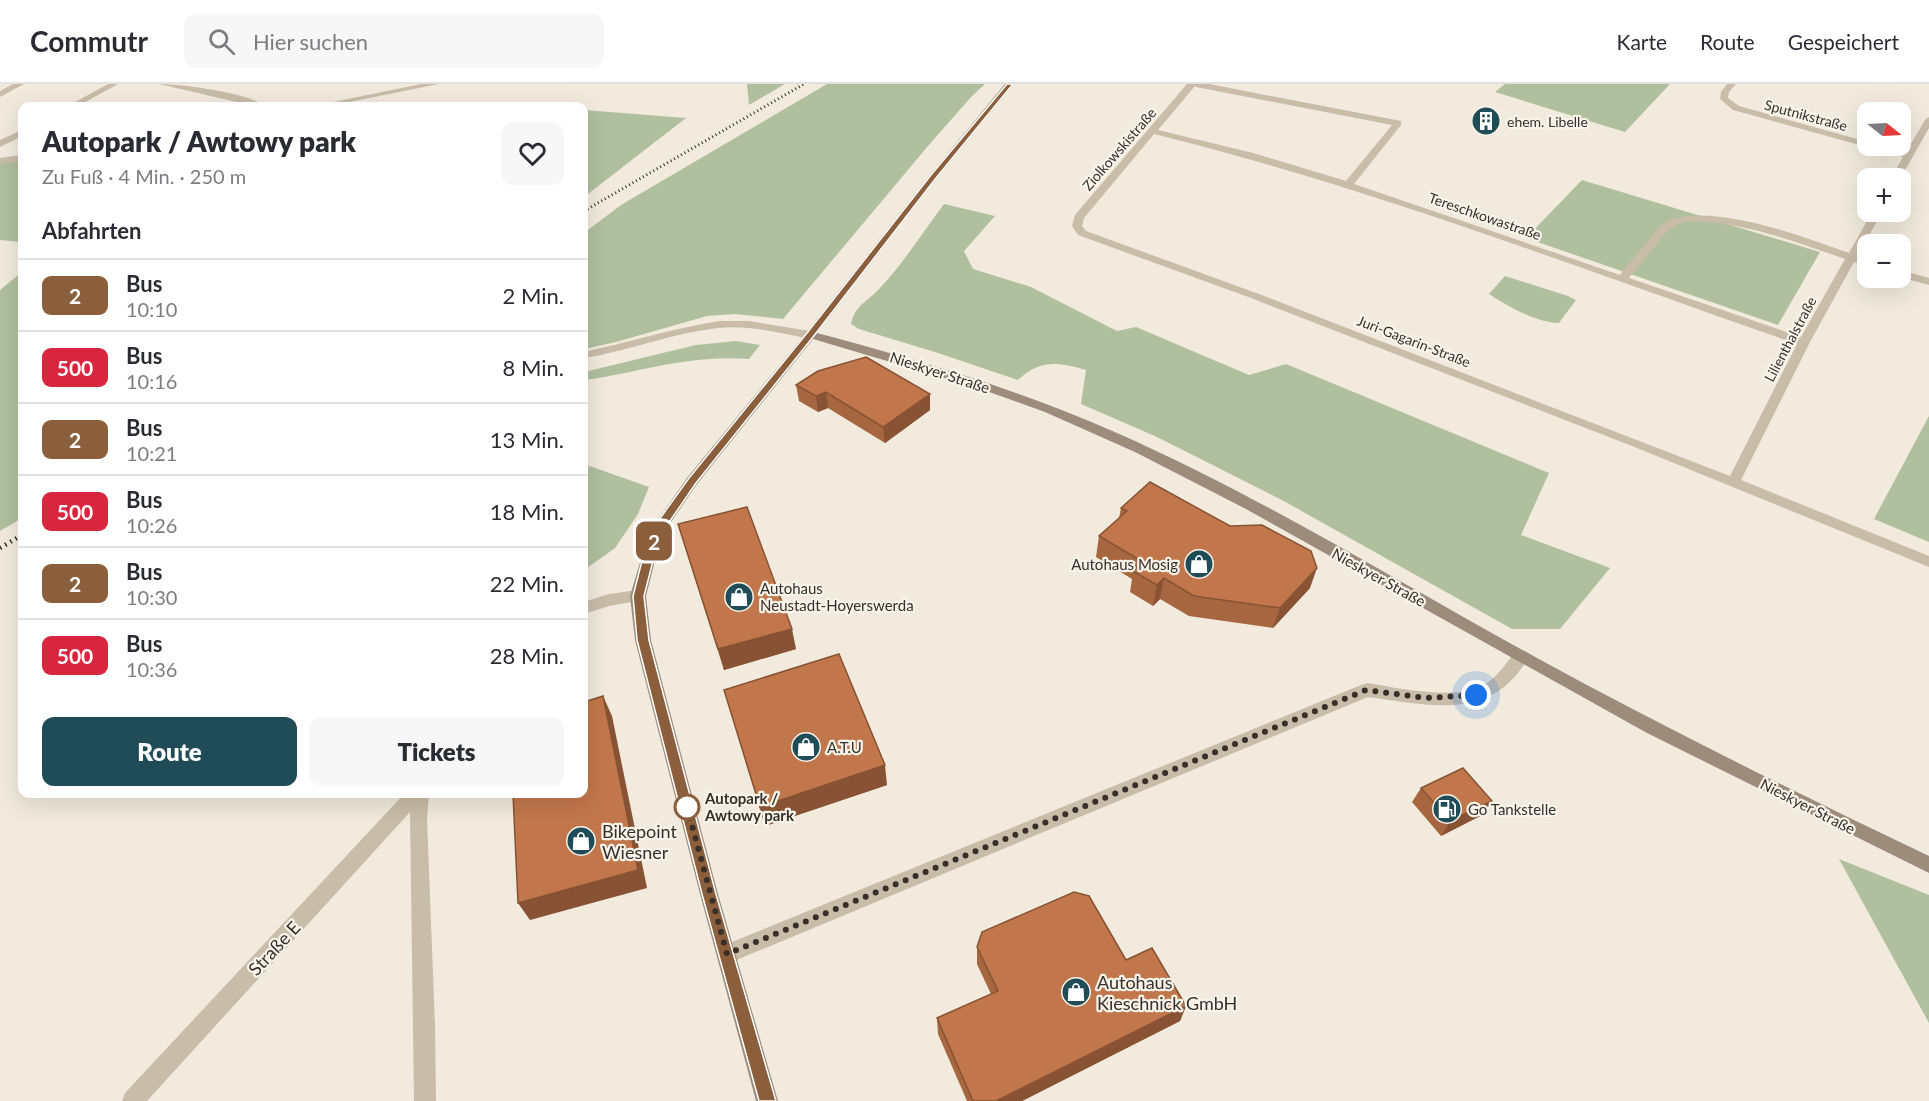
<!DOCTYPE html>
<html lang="de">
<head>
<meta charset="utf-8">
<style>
	body { margin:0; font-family:Lato,sans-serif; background:#f7f7f7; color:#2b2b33; height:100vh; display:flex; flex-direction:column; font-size:22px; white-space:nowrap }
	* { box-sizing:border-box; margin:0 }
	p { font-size:20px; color:#7c7c81 }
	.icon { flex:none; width:33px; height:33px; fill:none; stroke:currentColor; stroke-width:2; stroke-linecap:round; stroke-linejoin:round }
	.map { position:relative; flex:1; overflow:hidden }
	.side { position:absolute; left:18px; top:18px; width:570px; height:696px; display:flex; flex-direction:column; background:#fff; border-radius:12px; box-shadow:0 6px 24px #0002 }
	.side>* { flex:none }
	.badge { padding:0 12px; border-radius:9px; font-size:21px; line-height:39px }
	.needle { width:39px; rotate:108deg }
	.tools { position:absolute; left:1857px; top:18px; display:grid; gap:12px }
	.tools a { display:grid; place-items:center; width:54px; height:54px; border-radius:12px; background:#fff; box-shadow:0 6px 24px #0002; font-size:30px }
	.you { position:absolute; width:30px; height:30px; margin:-15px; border:4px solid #fff; border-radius:50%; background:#1a73e8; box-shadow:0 0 0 9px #1a73e833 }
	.map>.badge { position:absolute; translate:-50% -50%; box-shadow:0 0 0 3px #fff }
	h2 { padding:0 24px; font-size:22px; line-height:54px }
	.round { display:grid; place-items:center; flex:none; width:63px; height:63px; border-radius:12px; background:#f7f7f7 }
	.headline { display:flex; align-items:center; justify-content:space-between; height:102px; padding:0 24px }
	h1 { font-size:28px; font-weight:800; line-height:45px }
	.action { display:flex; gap:12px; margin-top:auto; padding:12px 24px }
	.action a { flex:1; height:69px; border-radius:12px; background:#204c57; color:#fff; font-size:24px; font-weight:800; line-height:69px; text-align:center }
	.action a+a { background:#f7f7f7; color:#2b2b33 }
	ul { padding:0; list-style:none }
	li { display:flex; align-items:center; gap:18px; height:72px; padding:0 24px; border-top:2px solid #e1e1e2 }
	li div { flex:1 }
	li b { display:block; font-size:22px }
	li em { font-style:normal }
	li .badge { min-width:66px; font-weight:700; text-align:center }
	header { display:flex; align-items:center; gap:36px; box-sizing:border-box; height:84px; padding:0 30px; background:#fff; border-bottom:2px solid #e1e1e2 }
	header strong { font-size:28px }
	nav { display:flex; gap:33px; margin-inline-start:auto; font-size:21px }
	.search { width:420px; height:54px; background:#f7f7f7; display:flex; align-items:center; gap:15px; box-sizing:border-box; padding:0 21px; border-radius:12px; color:#7c7c81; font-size:22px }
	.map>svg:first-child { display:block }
	.green { fill:#b0c09e }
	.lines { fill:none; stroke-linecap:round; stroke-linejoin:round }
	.street { fill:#c9bca9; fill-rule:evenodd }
	.secondary { fill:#9d8b7b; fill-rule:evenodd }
	.rail-far1 { stroke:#372f29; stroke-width:3; stroke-dasharray:1 3; stroke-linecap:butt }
	.rail { stroke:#372f29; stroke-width:4.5; stroke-dasharray:1.5 4.5; stroke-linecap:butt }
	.wall { fill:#a66640 }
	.shaded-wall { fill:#875334 }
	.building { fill:#c1774b; stroke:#875334; stroke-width:1.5 }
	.line { fill:#8b5e3c; stroke:#fff; stroke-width:1.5 }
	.walk { stroke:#372f29; stroke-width:6; stroke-dasharray:0 10.8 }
	.stop-dot { fill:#fff; stroke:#8b5e3c; stroke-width:3 }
	.labels { text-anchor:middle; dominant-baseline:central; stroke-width:4.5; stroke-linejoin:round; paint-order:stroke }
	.far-street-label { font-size:14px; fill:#372f29; stroke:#f9f4e9 }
	.far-poi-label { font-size:14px; fill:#372f29; stroke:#f9f4e9; text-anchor:start }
	.street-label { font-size:15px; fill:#372f29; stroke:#f9f4e9 }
	.poi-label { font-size:15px; fill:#372f29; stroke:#f9f4e9; text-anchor:start }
	.stop-label { font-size:15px; font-weight:bold; fill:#372f29; stroke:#f9f4e9; text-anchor:start }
	.near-poi-label { font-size:18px; fill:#372f29; stroke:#f9f4e9; text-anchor:start }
	.near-street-label { font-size:18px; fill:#372f29; stroke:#f9f4e9 }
</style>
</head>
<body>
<header>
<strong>Commutr</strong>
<div class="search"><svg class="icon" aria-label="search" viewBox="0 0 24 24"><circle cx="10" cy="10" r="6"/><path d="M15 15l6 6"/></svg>Hier suchen</div>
<nav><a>Karte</a><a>Route</a><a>Gespeichert</a></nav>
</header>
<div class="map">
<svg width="1929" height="1017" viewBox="0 0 1929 1017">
	<rect width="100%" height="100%" fill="#f1eadd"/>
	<g class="green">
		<path d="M747,0H785L749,21Z"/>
		<path d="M827,0H985L972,12L928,62L783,235L735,230L707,232L616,258L584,265V149L621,121Z"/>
		<path d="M1505,0H1670L1625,48L1495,8Z"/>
		<path d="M584,26L686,34L584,113Z"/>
		<path d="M22,74V158L0,156V77Z"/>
		<path d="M1582,96L1820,168L1778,241L1526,154Z"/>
		<path d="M944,120L995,132L964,167L973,185L1031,203L1117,247L1136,243L1249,291L1286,280L1549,389L1521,451L1610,484L1560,545H1512L1282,416L1157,353L1081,320L1086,286C1059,278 1040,275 1018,296L935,268L859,245L851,240C855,221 867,218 879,205C903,180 923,148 944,120Z"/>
		<path d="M22,188V434L0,447V206Z"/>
		<path d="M1505,192L1568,212L1576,216L1559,239C1535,238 1509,223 1489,210Z"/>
		<path d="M736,257L760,261L749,275C689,270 642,288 584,296V288L696,261Z"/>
		<path d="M1929,332V458L1874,435Z"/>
		<path d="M584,380L649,403L638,430L615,464L584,486Z"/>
		<path d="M1839,775L1929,811V939Z"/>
	</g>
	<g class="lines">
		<g class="street">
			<path d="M13,0H24L0,13V7Z"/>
			<path d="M108,0H118L78,22H68Z"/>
			<path d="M159,0C183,0 247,9 266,22H254Z"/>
			<path d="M421,0H439L329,22H314Z"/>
			<path d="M1187,0H1209L1401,37V41L1354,100L1620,191L1660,142C1698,112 1806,154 1849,169L1872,128H1882L1858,172L1868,175V182L1854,178L1810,258L1741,396L1929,472V483L1632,362L1251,214L1078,151L1072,142L1075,131ZM1195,2L1196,3L1392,41L1346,97L1253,69L1158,46ZM1154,50C1373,104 1584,186 1797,260L1730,392L1259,210L1086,147L1082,142L1084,134ZM1686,137C1741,137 1794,157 1845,175L1801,253L1629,194L1668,146Z"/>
			<path d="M1727,0H1736L1729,8L1728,14L1739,22L1868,58V62H1878L1906,68L1925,36L1929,33V44L1900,95L1891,94L1903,73L1733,26L1720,15L1721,8Z"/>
			<path d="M22,46V52L0,63V56Z"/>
			<path d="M22,71V77L0,80V74Z"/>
			<path d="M1900,186L1929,194V201L1900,193Z"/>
			<path d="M720,237H749L810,247L816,251L810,255C780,249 749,241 718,244C672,249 629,267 584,274V268C630,258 673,244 720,237Z"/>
			<path d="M638,506L643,508L646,512L643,516L609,522L584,530V518L609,510Z"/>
			<path d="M1521,566L1527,568L1529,572C1493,639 1430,621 1368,613L727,880L720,877L717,870L720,863L1361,601L1367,599C1398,604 1460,618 1487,599C1499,591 1507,578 1515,568Z"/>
			<path d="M404,710H429L427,735L435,941L436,1017H414L410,728L147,1017H122L125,1009Z"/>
		</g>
		<path class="secondary" d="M1005,0H1014L936,95L817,249C919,276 1020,306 1117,349C1262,413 1398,498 1537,574C1665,644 1797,709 1929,772V789L1647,649L1246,425L1135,368L1045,328L978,304L813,255L697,400L671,438L658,465L646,512L651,556L718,810L778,1017H756L700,810L635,556L630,512L644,465L660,433L687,394L806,249L930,91Z"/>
		<path class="rail-far1" d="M584,127L804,0"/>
		<path class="rail" d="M0,464L22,451"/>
	</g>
	<g class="wall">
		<path d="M796,301L930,326L885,359L828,324L818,328L799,317Z"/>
		<path d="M1121,424L1310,504L1273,544L1189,532L1160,515L1153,522L1130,508L1132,495L1096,473L1099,452L1119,434Z"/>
		<path d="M678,440L796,565L724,586Z"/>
		<path d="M724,606L887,701L765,742Z"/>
		<path d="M1421,704L1482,731L1441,752L1412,718Z"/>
		<path d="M977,863L1126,876L1186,922L1180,937L1022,1017H967L938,950L937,934L991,910L977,880Z"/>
	</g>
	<g class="shaded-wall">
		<path d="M826,308L828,324L818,328L816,312Z"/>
		<path d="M930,310V326L885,359L883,343Z"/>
		<path d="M1317,484L1310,504L1273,544L1280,524Z"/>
		<path d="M1164,494L1160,515L1153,522L1157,501Z"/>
		<path d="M792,545L796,565L724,586L718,565Z"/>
		<path d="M603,612L612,632L647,804L530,836L518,819Z"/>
		<path d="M885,681L887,701L765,742L760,723Z"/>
		<path d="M1492,717L1482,731L1441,752L1450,737Z"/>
		<path d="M1186,922L1180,937L1022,1017H996Z"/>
	</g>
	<g class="building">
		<path d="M866,273L930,310L883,343L826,308L816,312L796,301L818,287Z"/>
		<path d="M1150,398L1230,442L1262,441L1311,467L1317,484L1280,524L1194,512L1164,494L1157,501L1133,487L1143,478L1099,452L1127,427L1121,424Z"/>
		<path d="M747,423L792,545L718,565L678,440Z"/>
		<path d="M839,570L885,681L760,723L724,606Z"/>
		<path d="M603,612L638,786L518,819L513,710H584V618Z"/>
		<path d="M1463,684L1492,717L1450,737L1421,704Z"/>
		<path d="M1074,808L1089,812L1126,876L1152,864L1186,922L996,1017H973L937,934L998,907L977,863L982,848Z"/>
	</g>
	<path class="line" d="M1007,0H1013L936,94L813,253L696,399L670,437L656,465L644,512L649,556L716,810L776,1017H759L702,810L637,556L633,512L645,465L661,433L689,394L807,249L931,91Z"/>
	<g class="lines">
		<path class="walk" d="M687,723L727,870L1366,606L1426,614L1476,611"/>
	</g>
	<defs>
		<g id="building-disc" transform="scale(1.5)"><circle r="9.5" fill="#204c57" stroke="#f9f4e9"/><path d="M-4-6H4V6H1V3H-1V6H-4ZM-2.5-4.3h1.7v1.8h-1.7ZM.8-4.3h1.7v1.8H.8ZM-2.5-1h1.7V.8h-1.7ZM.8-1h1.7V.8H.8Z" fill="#fff"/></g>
		<g id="shop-disc" transform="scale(1.5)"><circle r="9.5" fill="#204c57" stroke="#f9f4e9"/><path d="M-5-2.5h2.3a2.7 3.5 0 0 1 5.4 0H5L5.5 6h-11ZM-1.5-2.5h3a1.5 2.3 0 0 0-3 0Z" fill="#fff"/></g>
		<g id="fuel-disc" transform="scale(1.5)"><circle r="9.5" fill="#204c57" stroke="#f9f4e9"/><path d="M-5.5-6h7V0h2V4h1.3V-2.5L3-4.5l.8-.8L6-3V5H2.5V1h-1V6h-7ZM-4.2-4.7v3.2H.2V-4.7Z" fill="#fff"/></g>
	</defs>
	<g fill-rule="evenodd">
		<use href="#building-disc" x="1486" y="37"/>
		<use href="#shop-disc" x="1199" y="480"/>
		<use href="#shop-disc" x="739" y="513"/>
		<use href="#shop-disc" x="806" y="663"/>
		<use href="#fuel-disc" x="1447" y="725"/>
		<use href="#shop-disc" x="581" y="757"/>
		<use href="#shop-disc" x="1076" y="908"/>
	</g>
	<circle class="stop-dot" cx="687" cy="723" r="12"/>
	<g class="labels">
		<g class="far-street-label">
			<text transform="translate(1806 31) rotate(15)">Sputnikstraße</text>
			<text transform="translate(1119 65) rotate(-49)">Ziolkowskistraße</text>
			<text transform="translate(1485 132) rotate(19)">Tereschkowastraße</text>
			<text transform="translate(1790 255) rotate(-62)">Lilienthalstraße</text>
			<text transform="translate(1414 257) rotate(21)">Juri-Gagarin-Straße</text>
		</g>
		<g class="far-poi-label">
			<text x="1507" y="37">ehem. Libelle</text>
		</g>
		<g class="street-label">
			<text transform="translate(940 288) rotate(18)">Nieskyer Straße</text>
			<text transform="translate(1379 493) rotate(29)">Nieskyer Straße</text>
			<text transform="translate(1808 722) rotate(27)">Nieskyer Straße</text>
		</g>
		<g class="poi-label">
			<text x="1178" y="480" text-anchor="end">Autohaus Mosig</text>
			<text x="760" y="504">Autohaus<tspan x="760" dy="17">Neustadt-Hoyerswerda</tspan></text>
			<text x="827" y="663">A.T.U</text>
			<text x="1468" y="725">Go Tankstelle</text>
		</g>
		<g class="stop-label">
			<text x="705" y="714">Autopark /<tspan x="705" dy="17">Awtowy park</tspan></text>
		</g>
		<g class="near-poi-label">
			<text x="602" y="747">Bikepoint<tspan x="602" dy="21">Wiesner</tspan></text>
			<text x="1097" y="898">Autohaus<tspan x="1097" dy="21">Kieschnick GmbH</tspan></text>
		</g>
		<g class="near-street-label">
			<text transform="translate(274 864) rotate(-47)">Straße E</text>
		</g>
	</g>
</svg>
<div class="tools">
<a><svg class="needle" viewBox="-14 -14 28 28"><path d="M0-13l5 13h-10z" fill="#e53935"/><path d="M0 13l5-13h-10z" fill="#7c7c81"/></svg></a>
<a>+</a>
<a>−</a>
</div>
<div class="you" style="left:1476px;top:611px"></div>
<b class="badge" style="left:654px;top:457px;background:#8b5e3c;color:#fff">2</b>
<section class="side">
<div class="headline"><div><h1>Autopark / Awtowy park</h1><p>Zu Fuß · 4 Min. · 250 m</p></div><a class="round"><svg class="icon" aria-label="heart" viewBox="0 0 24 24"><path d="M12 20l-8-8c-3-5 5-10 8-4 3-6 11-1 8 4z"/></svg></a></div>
<h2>Abfahrten</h2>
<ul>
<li><span class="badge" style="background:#8b5e3c;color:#fff">2</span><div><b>Bus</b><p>10:10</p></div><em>2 Min.</em></li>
<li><span class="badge" style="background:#d7263d;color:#fff">500</span><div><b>Bus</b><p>10:16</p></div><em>8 Min.</em></li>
<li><span class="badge" style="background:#8b5e3c;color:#fff">2</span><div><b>Bus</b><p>10:21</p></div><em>13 Min.</em></li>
<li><span class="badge" style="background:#d7263d;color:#fff">500</span><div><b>Bus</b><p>10:26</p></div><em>18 Min.</em></li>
<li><span class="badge" style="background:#8b5e3c;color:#fff">2</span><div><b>Bus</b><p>10:30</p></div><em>22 Min.</em></li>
<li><span class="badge" style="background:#d7263d;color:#fff">500</span><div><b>Bus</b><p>10:36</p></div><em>28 Min.</em></li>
</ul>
<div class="action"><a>Route</a><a>Tickets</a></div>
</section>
</div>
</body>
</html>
